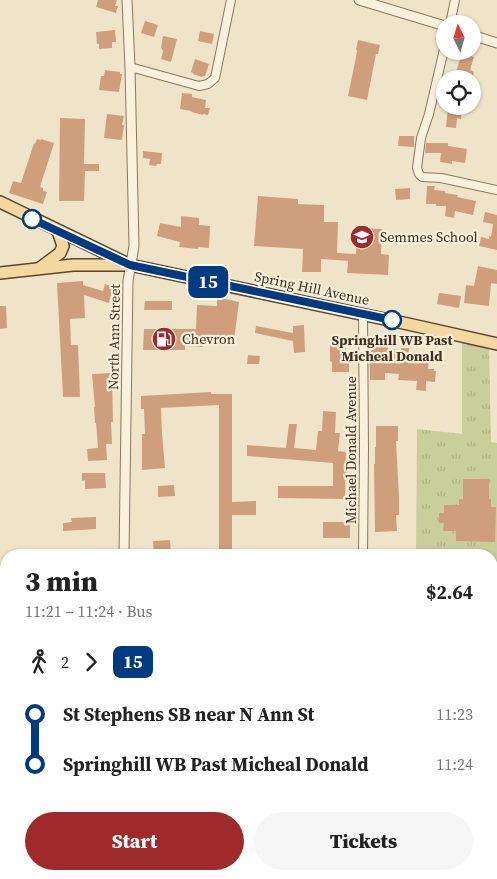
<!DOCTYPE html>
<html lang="en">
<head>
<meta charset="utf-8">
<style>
	body { margin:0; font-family:"Source Serif 4",serif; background:#f6f6f6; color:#222; height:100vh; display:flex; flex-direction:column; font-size:19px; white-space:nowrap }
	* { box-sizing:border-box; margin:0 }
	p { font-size:16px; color:#767676 }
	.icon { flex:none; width:28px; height:28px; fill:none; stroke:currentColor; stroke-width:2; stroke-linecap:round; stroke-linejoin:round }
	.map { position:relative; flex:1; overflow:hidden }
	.side { position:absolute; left:0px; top:549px; width:498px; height:331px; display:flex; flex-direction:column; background:#fff; border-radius:20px 20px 0 0; box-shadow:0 1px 4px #0004 }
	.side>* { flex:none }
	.badge { padding:0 10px; border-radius:8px; font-size:18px; line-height:32px }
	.needle { width:32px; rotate:355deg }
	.controls { position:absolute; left:436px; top:15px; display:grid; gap:10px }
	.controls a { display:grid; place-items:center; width:45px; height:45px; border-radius:50%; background:#fff; box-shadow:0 1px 4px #0004; font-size:25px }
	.map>.badge { position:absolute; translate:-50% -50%; box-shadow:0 0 0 2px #fff }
	.legs { display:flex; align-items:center; gap:8px; height:55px; padding:0 25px; font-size:16px }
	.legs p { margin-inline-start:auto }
	.overview { display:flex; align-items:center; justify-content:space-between; height:85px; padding:0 25px }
	h1 { font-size:28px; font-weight:800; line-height:38px }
	.cta { display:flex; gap:10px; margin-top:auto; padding:10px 25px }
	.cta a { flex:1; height:58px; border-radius:30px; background:#9e2a2b; color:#fff; font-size:20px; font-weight:800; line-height:58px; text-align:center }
	.cta a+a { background:#f6f6f6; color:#222 }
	ul { padding:0 25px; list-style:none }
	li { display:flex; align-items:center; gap:18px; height:50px; font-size:19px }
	li i { display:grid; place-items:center; width:8px; height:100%; margin:0 6px; background:currentColor }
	li i::after { content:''; width:12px; height:12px; margin:-6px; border:4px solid; border-radius:50%; background:#fff }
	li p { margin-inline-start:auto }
	li:first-child i { background:linear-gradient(#0000 50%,currentColor 0) }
	li:last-child i { background:linear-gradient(currentColor 50%,#0000 0) }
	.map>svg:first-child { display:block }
	.grass { fill:url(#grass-tufts) }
	.building { fill:#cf9f7d }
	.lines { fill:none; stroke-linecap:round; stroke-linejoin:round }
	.minor-casing { stroke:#8d765c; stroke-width:10 }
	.tertiary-casing { stroke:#8d765c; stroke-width:11 }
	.primary-casing { stroke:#5b4430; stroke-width:14 }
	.minor { stroke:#faf1dc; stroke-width:8 }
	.tertiary { stroke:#faf1dc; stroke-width:9 }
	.primary { stroke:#f3d9a0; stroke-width:11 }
	.line-1-casing { stroke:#fff; stroke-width:11 }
	.line-1 { stroke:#003b80; stroke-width:8 }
	.stop-1-dot { fill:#fff; stroke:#003b80; stroke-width:2.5 }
	.labels { text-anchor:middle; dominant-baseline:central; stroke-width:4.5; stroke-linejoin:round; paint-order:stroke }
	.poi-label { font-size:14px; fill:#3d2e20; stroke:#f7eed8; text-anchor:start }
	.street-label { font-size:14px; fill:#3d2e20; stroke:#f7eed8 }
	.stop-label { font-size:14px; font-weight:bold; fill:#3d2e20; stroke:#f7eed8 }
</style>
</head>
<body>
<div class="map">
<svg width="497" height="879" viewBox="0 0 497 879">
	<defs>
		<pattern id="grass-tufts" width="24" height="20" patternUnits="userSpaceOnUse" patternTransform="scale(1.25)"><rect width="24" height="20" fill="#c9cf9b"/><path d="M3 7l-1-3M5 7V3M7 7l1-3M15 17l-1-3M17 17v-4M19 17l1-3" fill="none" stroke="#aeb285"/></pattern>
	</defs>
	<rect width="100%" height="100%" fill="#f0e4c8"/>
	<path class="grass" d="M462,340L489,346L491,442L497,443V590H491V555H416L417,429L462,434Z"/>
	<g class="building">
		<path d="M98,0H117L115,6H118L116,13L96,7Z"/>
		<path d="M145,21L158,25L154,37L141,33Z"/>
		<path d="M115,30L116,42H112V48L99,49V44H97L96,32Z"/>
		<path d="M200,31L214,34L212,44L198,41Z"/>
		<path d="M163,36L177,39L171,62L161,59L163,51L161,48Z"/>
		<path d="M358,40L380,45L378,54H376L367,100L348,96L356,57L357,50H356Z"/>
		<path d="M462,53L474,57L470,70L474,72L472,79H466L455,75Z"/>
		<path d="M195,59L209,64L205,76H203L202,77L193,74V73L191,72Z"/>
		<path d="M105,70L120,72V74H122L119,92L99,90L101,76H104Z"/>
		<path d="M182,93L192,94V97L206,100L205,108H210L208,115L203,114V115L192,112L191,111L180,109Z"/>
		<path d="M448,108L462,110L461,119L457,118L456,128L446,127Z"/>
		<path d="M107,114L124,116L122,125H124L122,140L104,138Z"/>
		<path d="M60,118L85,119L84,164H99V171H85L84,201H59Z"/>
		<path d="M399,136H414V147L398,146Z"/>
		<path d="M37,139L41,140V139L54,143L40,187L43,188V191L47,192L43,204L9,193L13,181L21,183L34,143L35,144Z"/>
		<path d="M426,143H448V146L467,149L465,163L452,161V164L440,162L441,153H425Z"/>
		<path d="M143,151L162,153L161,164H157L156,166L149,165L150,159L143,158Z"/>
		<path d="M427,186H435L434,190L445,191V193L458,195L457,197L476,201L473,215L455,211L454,218L445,216L446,206H436V204H426Z"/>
		<path d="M410,188V199L396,200L395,189Z"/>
		<path d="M258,196L298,199V204L324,205V222H338L337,253L356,254L357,228L382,229L381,254L389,255L388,275L347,273L348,261L336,260L321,259V272H302L303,249L254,246Z"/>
		<path d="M485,212L497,215V250L479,246L481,237L489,239V236L491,237L493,224L483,222Z"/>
		<path d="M181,216L199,218V225L210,226L209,248L198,247V249L179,247L180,242L157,236L160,223L181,227Z"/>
		<path d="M478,266L497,270V284L491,283L489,306L464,303L466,285L474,286Z"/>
		<path d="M83,281V285L103,291L105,284L113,287L109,303L84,295L85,318L70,319L71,345H78L80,397H63L57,283Z"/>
		<path d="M439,293L461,296L459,308L437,304Z"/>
		<path d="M217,297L239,302L234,340L220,338V337L204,336L203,347L185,346V350H143L144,329H196L197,305L217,306Z"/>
		<path d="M145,301H172V310H144Z"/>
		<path d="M0,306H6L7,328L0,329Z"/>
		<path d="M304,325L305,352L294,353L293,341L255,333L256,326L293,333V326Z"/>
		<path d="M332,337H343V343H346V359L349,360V372H332V362L330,361V343H332Z"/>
		<path d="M369,341H388V349L401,350V348H409L408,359L429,360L428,369H434V371H436L435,382L426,381V391L416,390L417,381L398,380L399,374L385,373V380H370Z"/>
		<path d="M248,355L260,356L259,364H247Z"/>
		<path d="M112,373L113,422H111L112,444H106L107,460L88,461L87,449L98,448L96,423H95L94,407H95L92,374Z"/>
		<path d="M211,392V394H232V502L256,501V515H232V555H219V405L161,408L162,434L165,468L142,470V434H145L144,409H141V396Z"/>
		<path d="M323,411L336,412L335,433H340L338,451L346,452L345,499L278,498V486H333V463L247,456V445L286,448L289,424H297L294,448L316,450L318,431H322Z"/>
		<path d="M376,426H398V441H396L399,496V515H396L397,531L375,532L374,464H375V447H376Z"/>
		<path d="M82,473H105L106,488L85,489V480L82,481Z"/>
		<path d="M463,479H489V499H491V507H496L495,542L456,541V531H443L444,523H439V513H444V505H459V499H463Z"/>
		<path d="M174,485L175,496L158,497V486Z"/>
		<path d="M96,517V529L63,531V523L72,522L71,518Z"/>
		<rect x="323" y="522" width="27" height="16"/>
		<path d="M170,540L171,555H154L153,541Z"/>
		<path d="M6,773V796L0,797V774Z"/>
	</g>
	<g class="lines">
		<g class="minor-casing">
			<g id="minor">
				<path d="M450,24L455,0"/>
				<path d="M445,45L429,114L421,138L417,168L419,174L422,177L441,178L497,190"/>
				<path d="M130,67L199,86L208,84L215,78L231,0"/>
				<path d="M363,315L364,449L363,555"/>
				<path d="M0,764H6"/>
				<path d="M491,791H497"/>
				<path d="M287,879V874"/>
			</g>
		</g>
		<g class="tertiary-casing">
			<g id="tertiary">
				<path d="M359,0L445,26"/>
				<path d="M472,35L497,43"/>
				<path d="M124,555L128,281L134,246L130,67L127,0"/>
				<path d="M0,638H6"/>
				<path d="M491,677H497"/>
				<path d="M121,879V874"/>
			</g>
		</g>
		<g class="primary-casing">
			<g id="primary">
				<path d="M0,202L126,263"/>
				<path d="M40,268L60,253L63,246L58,231"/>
				<path d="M0,273L73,265H130L408,324L497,344"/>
			</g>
		</g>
		<use href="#minor" class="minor"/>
		<use href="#tertiary" class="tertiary"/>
		<use href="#primary" class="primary"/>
	</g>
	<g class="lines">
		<g class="line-1-casing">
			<path id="line-1" d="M32,219L130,265L392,320"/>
		</g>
		<use href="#line-1" class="line-1"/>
	</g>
	<defs>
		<g id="school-disc" transform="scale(1.25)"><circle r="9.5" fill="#9e2a2b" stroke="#f7eed8"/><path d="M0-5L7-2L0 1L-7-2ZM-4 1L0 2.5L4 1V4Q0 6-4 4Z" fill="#fff"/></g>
		<g id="fuel-disc" transform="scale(1.25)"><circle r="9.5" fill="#9e2a2b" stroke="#f7eed8"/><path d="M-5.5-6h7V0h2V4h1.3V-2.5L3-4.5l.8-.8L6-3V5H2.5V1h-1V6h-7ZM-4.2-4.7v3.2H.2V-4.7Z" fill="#fff"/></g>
	</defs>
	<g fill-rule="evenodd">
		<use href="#school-disc" x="362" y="237"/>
		<use href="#fuel-disc" x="164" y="339"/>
	</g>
	<g class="stop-1-dot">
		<circle cx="32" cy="219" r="9"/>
		<circle cx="392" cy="320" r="9"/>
	</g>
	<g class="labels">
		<g class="poi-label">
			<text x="380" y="237">Semmes School</text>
			<text x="182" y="339">Chevron</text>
		</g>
		<g class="street-label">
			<text transform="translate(312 288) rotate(12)">Spring Hill Avenue</text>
			<text transform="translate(114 337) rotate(-89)">North Ann Street</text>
			<text transform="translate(351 450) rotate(-90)">Michael Donald Avenue</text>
		</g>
		<g class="stop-label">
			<text x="392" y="340">Springhill WB Past<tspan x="392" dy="16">Micheal Donald</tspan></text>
		</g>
	</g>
</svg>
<div class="controls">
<a><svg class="needle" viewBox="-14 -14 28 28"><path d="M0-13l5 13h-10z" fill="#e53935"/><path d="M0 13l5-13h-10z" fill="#767676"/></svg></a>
<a><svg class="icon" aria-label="locate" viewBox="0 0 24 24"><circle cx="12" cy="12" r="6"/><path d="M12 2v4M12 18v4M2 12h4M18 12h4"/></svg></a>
</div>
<b class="badge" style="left:208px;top:282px;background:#003b80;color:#fff">15</b>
<section class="side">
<div class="overview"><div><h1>3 min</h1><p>11:21 – 11:24 · Bus</p></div><b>$2.64</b></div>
<div class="legs"><svg class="icon" aria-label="walk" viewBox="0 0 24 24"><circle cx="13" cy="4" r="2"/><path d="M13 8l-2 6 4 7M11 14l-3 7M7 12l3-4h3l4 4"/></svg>2<svg class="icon" aria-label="forward" viewBox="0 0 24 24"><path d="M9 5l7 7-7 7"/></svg><b class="badge" style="background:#003b80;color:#fff">15</b></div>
<ul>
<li><i style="color:#003b80"></i><b>St Stephens SB near N Ann St</b><p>11:23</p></li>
<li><i style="color:#003b80"></i><b>Springhill WB Past Micheal Donald</b><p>11:24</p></li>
</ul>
<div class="cta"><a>Start</a><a>Tickets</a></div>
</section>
</div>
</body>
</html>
